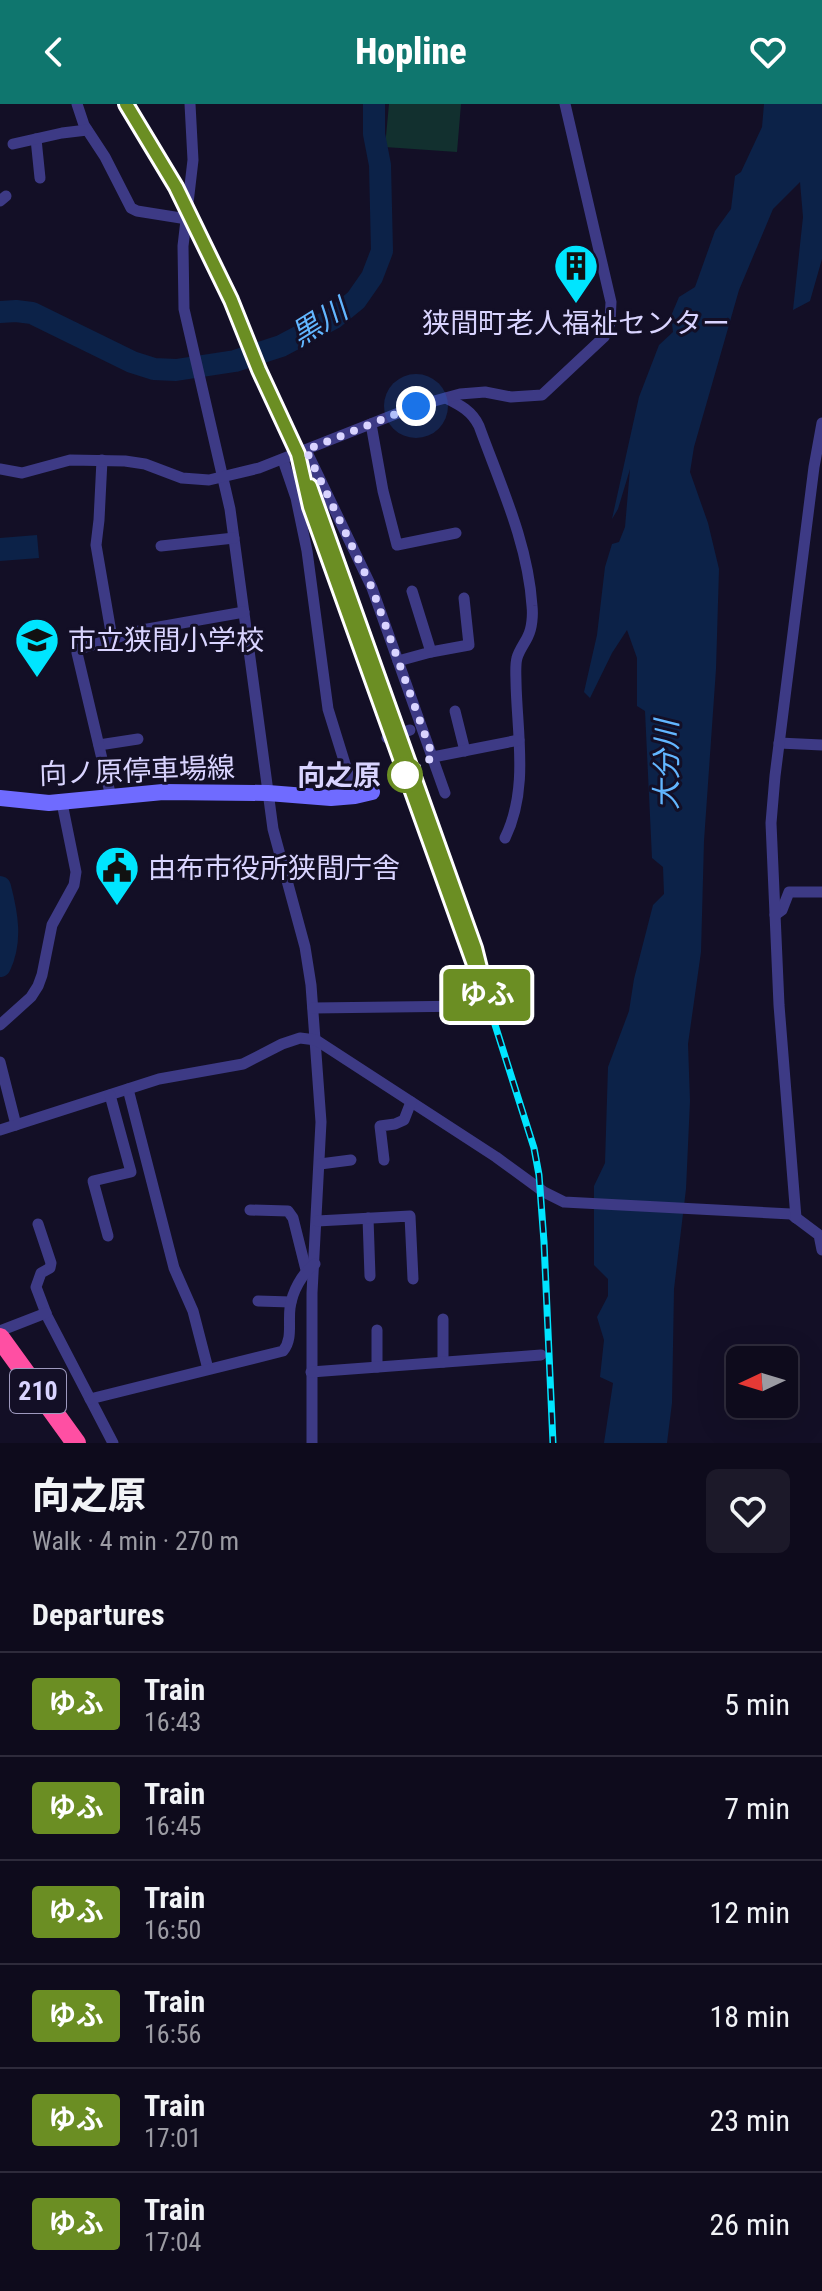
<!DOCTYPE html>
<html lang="en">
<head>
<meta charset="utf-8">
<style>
	body { margin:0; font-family:"Roboto Condensed","Noto Sans JP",sans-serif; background:#1c1929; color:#f1f3f6; height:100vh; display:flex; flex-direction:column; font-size:30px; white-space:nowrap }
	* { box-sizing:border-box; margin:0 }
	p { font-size:26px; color:#9b9ba3 }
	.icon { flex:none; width:44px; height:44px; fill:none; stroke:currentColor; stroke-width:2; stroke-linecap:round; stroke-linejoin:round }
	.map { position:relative; height:1339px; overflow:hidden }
	.details { display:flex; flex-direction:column; background:#0e0b1c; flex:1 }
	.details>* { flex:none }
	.badge { padding:0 16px; border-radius:6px; font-size:28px; line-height:52px }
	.needle { width:52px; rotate:266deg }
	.fabs { position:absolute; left:726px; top:1242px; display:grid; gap:16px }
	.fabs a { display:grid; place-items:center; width:72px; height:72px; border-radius:12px; background:#0e0b1c; box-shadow:0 8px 32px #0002,0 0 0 2px #2e2b3b; font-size:40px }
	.you { position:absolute; width:40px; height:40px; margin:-20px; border:6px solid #fff; border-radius:50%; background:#1a73e8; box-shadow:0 0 0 12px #1a73e833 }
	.map>.badge { position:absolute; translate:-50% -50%; box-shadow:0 0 0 4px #fff }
	h2 { padding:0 32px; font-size:30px; line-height:72px }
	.round { display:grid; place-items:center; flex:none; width:84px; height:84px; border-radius:12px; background:#1c1929 }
	.summary { display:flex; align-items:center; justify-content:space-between; height:136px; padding:0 32px }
	h1 { font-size:38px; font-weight:800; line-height:60px }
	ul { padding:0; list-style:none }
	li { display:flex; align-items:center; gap:24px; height:104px; padding:0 32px; border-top:2px solid #2e2b3b }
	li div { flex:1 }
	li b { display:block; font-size:30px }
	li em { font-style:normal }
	li .badge { min-width:88px; font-weight:700; text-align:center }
	header { display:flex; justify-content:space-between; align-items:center; height:104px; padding:0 32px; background:#0f766e; color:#fff; font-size:36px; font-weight:800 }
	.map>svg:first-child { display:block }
	.green { fill:#12302f }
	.water { fill:#0c2248 }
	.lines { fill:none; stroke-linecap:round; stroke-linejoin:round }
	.river { stroke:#0c2248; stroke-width:22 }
	.street { stroke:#3d3a85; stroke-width:11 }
	.secondary { stroke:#6f6bff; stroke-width:16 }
	.highway { stroke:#ff4fa3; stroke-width:20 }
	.rail-casing { stroke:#00e5ff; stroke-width:7 }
	.rail { stroke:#130f26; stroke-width:4; stroke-dasharray:12; stroke-linecap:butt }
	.street-bridge { stroke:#3d3a85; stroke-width:11 }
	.line-casing { stroke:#fff; stroke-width:18 }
	.line { stroke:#6b8e23; stroke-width:12 }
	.walk { stroke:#d9d4ff; stroke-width:8; stroke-dasharray:0 14.4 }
	.stop-dot { fill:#fff; stroke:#6b8e23; stroke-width:4 }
	.labels { text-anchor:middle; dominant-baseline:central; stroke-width:6; stroke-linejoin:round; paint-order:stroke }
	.shield { fill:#130f26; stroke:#9e99be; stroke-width:2 }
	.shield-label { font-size:26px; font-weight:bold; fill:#d9d4ff }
	.poi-label { font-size:28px; fill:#d9d4ff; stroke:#130f26; text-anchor:start }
	.street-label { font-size:28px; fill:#d9d4ff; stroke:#130f26 }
	.stop-label { font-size:28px; font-weight:bold; fill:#d9d4ff; stroke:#130f26; text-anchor:end }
	.water-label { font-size:30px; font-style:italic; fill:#62b6ff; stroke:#130f26 }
</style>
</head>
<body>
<header><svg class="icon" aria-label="back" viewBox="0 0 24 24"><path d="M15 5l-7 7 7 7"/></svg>Hopline<svg class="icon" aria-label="heart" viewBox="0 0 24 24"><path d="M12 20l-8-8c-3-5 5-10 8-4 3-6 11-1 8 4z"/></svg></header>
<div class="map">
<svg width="822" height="1339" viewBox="0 0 822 1339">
	<rect width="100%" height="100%" fill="#130f26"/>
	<path class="green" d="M389,0H461L457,48L385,43Z"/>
	<g class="water">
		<path d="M764,0H822V155L810,197L793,206L803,113L800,78L773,105L739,186L694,343L690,368L708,419L719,465L716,565L704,737L701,848L688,940L690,997L686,1085L674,1185L672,1299L667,1339H604L613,1279L600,1273L604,1236L597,1213L608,1192V1175L594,1161V1082L605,1059L608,963L629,907L634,875L653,801L664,790L663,763L652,754L645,607L637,602V554L627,526L612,549L590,594L584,588L597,531L605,463L612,440L619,438L625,423L630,365L618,405L612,415L639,293L659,241L673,228L671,212L679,193L695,183L715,127L731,105L735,72L741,68L762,23Z"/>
		<path d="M37,431L39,454L0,457V434Z"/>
	</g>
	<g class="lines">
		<g class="river">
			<path d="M0,208L16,207L32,209L132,258L154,265L176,266L235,257L281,242L334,214L356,196L372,173L382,147L380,61L374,30V0"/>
			<path d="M0,783C7,810 12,837 0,862"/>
		</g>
		<g class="street">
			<path d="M77,0L84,21L105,53L131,104L137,107L187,115"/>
			<path d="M190,0L193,56L183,142L184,205L230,405L273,725L305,843L311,881L321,1018L312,1189V1339"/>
			<path d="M36,35L40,74"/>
			<path d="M13,40L62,29L87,26"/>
			<path d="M0,97L6,92"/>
			<path d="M446,294C460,301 472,307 479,322C500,380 528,439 532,502C533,511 532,524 528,532C525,539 519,546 517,554C515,561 516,571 516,578C517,630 529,685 505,734"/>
			<path d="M371,320L383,387L397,441L456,429"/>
			<path d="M306,346L372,484L445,689"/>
			<path d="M102,356L99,416L96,441L112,534"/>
			<path d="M283,356L296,394L307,447L328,605L355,692"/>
			<path d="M0,365L22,369L70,356L125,357L145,360L182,374L209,376L259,364L416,302L460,290L485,288L511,293L542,291L604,233L610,219L611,198L565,0"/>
			<path d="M161,442L234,434"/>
			<path d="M431,548L469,541L464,494"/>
			<path d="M398,557L431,548L412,487"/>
			<path d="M455,607L465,647"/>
			<path d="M779,639L822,641"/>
			<path d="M99,641L138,635"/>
			<path d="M433,653L519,636"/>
			<path d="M111,693L77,549L79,545L142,526L244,508"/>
			<path d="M775,811L782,806L789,788H822"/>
			<path d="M313,904L472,902"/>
			<path d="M0,921L31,893L38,882L42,871L52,821L74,781L76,768L62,699"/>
			<path d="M0,958L16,1021"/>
			<path d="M128,985L174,1164L193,1207L208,1265"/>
			<path d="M0,1026L159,975L243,960L282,940L300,934L316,936L496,1053L544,1088L564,1098L791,1110L819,1131L822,1146"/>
			<path d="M384,1056L380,1022L395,1020L404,1016L411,998"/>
			<path d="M320,1060L351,1056"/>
			<path d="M250,1106L288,1107L293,1114L306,1166"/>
			<path d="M368,1114L370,1172"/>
			<path d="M796,1114L779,901L771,719L775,672L814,363L822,319"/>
			<path d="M317,1117L410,1112L413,1175"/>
			<path d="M38,1120L51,1159L50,1164L41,1169L36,1183L47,1212L113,1339"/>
			<path d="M108,1132L93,1077L131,1068L110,991"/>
			<path d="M258,1197L291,1198"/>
			<path d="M377,1226V1263"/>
			<path d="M0,1227L46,1209"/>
			<path d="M443,1258V1215"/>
			<path d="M311,1268L541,1251"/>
			<path d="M90,1295L283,1247C293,1235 288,1219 290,1204C292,1188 302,1169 315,1160"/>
		</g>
		<path class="secondary" d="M0,694L49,699L163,688L268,689L331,694L355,692L372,688"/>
		<path class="highway" d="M0,1234L76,1339"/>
		<g class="rail-casing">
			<g id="rail">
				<path d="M126,0C166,61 200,127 230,194C240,216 248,239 257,262C274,299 292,335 306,374"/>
				<path d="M303,364L310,403L491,908L534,1044L539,1071L544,1138L553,1339"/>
			</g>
		</g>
		<use href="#rail" class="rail"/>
		<path class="street-bridge" d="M387,634L410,626"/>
	</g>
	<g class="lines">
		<g class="line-casing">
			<path id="line" d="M126,0L176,83L231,196L259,266L298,350L310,403L491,908L475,844L310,382"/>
		</g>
		<use href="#line" class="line"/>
		<path class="walk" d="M405,671L433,653L372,484L306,346L416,302"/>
	</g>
	<defs>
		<g id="building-pin" transform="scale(2.3)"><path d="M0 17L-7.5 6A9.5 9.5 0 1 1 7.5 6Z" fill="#00e5ff" stroke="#130f26"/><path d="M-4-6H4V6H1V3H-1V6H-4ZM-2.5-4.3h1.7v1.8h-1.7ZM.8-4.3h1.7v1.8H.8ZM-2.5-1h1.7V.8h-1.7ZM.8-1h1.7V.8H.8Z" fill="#111"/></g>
		<g id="school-pin" transform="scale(2.3)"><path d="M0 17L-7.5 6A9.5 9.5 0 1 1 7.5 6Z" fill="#00e5ff" stroke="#130f26"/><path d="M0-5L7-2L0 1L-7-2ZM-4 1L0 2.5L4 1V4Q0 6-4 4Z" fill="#111"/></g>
		<g id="civic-pin" transform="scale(2.3)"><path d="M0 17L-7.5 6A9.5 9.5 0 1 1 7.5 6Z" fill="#00e5ff" stroke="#130f26"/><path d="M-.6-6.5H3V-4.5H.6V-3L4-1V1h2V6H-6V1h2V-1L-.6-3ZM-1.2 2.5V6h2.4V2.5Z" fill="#111"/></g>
	</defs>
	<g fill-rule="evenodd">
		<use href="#building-pin" x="576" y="162"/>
		<use href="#school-pin" x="37" y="536"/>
		<use href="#civic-pin" x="117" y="764"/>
	</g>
	<circle class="stop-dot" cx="405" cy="671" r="16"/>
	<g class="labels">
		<rect class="shield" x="10" y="1265" width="56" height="44" rx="6"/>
		<g class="shield-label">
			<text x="38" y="1287">210</text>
		</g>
		<g class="poi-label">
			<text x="576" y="219" text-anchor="middle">狭間町老人福祉センター</text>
			<text x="68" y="536">市立狭間小学校</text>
			<text x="148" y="764">由布市役所狭間庁舎</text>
		</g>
		<g class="street-label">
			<text transform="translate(137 667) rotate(-2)">向ノ原停車場線</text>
		</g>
		<g class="stop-label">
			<text x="381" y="671">向之原</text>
		</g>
		<g class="water-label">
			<text transform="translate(319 218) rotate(-32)">黒川</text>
			<text transform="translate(666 661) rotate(-90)">大分川</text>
		</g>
	</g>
</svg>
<div class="fabs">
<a><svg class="needle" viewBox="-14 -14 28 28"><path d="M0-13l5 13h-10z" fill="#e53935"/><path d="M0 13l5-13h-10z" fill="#9b9ba3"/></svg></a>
</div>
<div class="you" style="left:416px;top:302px"></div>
<b class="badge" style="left:487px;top:891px;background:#6b8e23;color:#fff">ゆふ</b>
</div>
<section class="details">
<div class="summary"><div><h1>向之原</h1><p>Walk · 4 min · 270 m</p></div><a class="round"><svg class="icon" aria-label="heart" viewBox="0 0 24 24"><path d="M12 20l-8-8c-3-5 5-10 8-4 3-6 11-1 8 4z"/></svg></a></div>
<h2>Departures</h2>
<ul>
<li><span class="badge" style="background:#6b8e23;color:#fff">ゆふ</span><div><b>Train</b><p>16:43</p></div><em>5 min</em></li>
<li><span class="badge" style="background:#6b8e23;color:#fff">ゆふ</span><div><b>Train</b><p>16:45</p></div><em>7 min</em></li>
<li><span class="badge" style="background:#6b8e23;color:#fff">ゆふ</span><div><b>Train</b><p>16:50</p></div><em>12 min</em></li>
<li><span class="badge" style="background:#6b8e23;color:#fff">ゆふ</span><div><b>Train</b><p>16:56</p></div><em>18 min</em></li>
<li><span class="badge" style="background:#6b8e23;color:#fff">ゆふ</span><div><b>Train</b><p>17:01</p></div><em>23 min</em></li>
<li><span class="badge" style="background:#6b8e23;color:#fff">ゆふ</span><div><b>Train</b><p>17:04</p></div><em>26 min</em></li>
</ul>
</section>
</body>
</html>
